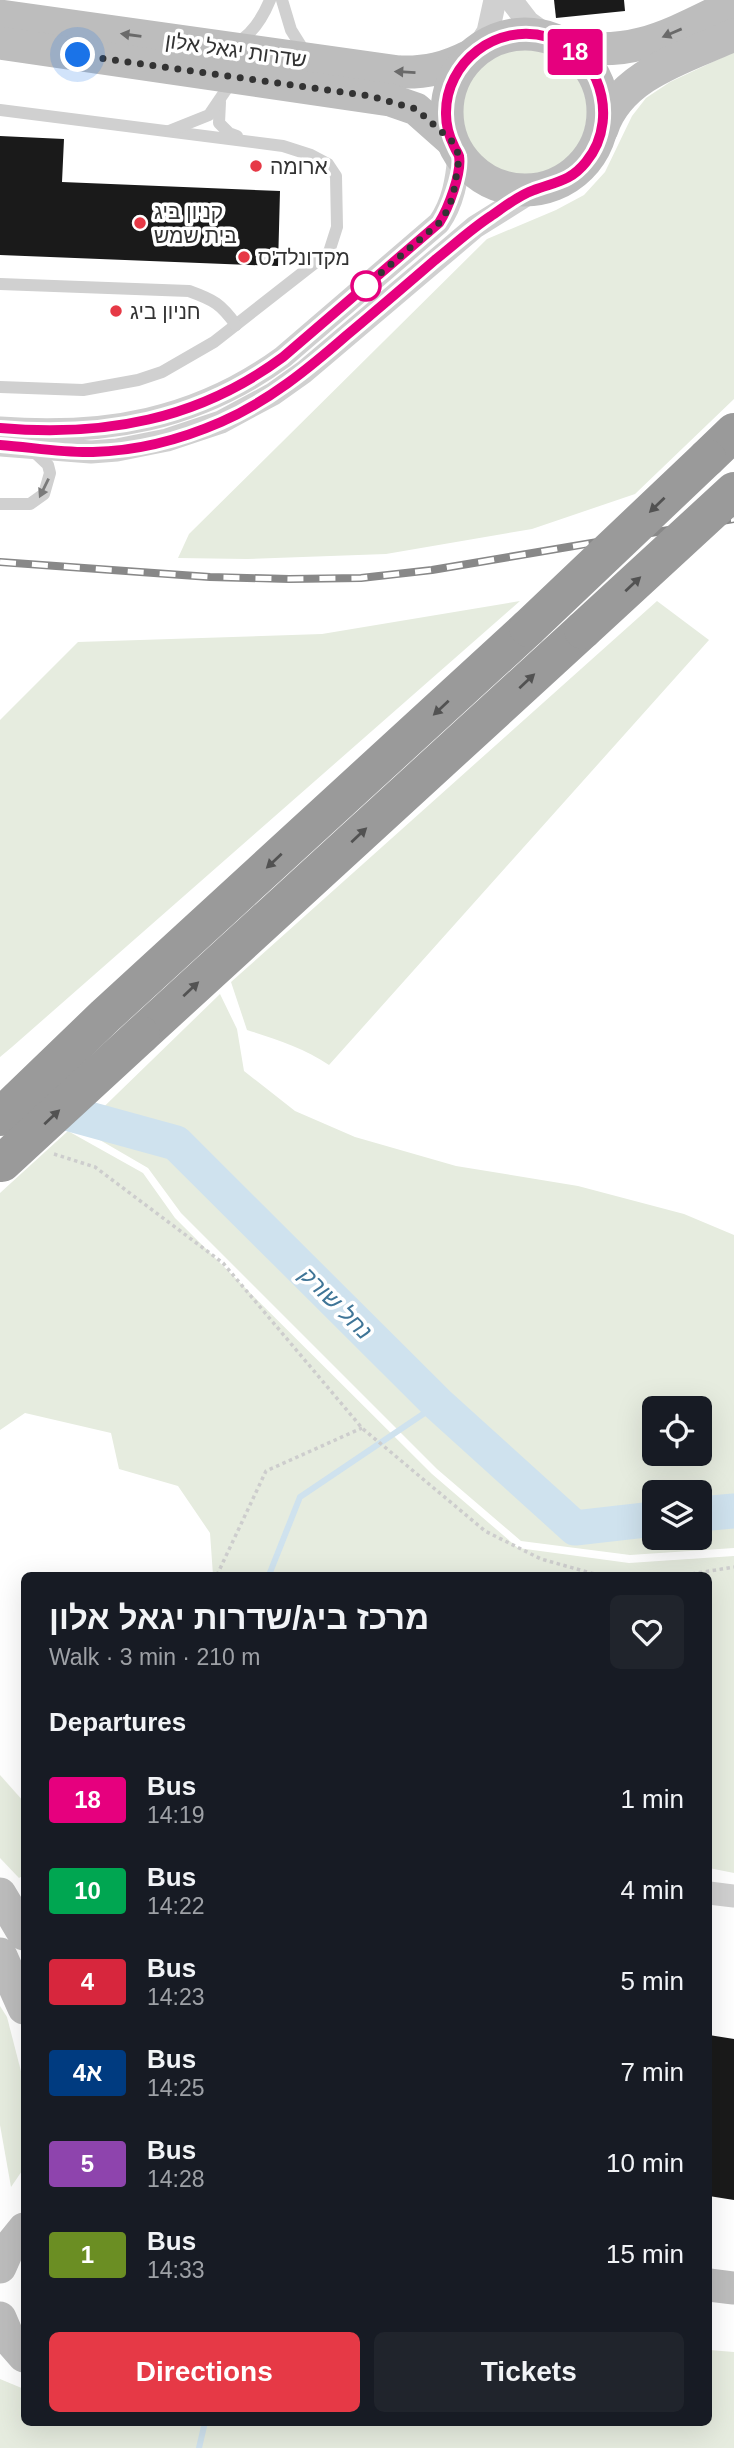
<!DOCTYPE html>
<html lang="en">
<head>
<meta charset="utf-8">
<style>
	body { margin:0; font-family:Helvetica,Heebo,sans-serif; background:#20242c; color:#f1f3f6; height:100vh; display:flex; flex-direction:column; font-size:26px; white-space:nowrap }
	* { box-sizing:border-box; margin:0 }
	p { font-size:23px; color:#9ea1a6 }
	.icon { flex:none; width:38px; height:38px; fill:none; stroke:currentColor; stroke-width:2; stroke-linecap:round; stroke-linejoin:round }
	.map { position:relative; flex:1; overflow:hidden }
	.side { position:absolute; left:21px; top:1572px; width:691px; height:854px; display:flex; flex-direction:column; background:#171b24; border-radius:10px; box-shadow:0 7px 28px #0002 }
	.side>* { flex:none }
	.badge { padding:0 14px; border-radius:5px; font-size:24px; line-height:46px }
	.fabs { position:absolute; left:642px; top:1396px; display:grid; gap:14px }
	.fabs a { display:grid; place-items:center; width:70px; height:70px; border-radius:10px; background:#171b24; box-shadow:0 7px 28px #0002; font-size:35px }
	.you { position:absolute; width:35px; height:35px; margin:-18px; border:5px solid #fff; border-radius:50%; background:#1a73e8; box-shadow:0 0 0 10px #1a73e833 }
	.map>.badge { position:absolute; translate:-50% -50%; box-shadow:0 0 0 4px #fff }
	h2 { padding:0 28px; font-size:26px; line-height:63px }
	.round { display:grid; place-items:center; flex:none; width:74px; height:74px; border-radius:10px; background:#20242c }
	.overview { display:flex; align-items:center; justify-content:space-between; height:119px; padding:0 28px }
	h1 { font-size:33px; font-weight:700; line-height:52px }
	.action { display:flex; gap:14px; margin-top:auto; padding:14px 28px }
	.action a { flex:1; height:80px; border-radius:10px; background:#e63946; color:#fff; font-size:28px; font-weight:700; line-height:80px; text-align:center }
	.action a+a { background:#20242c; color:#f1f3f6 }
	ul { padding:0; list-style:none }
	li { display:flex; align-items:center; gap:21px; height:91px; padding:0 28px }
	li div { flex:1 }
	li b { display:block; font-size:26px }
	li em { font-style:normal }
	li .badge { min-width:77px; font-weight:700; text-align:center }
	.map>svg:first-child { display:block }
	.green { fill:#e6ecdf; fill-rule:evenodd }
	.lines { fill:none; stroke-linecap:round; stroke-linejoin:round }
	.stream { stroke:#cfe2ee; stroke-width:6 }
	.river { stroke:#cfe2ee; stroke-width:35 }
	.building { fill:#1a1a1a }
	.path { stroke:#cdcdcd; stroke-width:3.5; stroke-dasharray:3.5 3.5; stroke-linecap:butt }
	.lane { stroke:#d0d0d0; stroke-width:12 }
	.street { stroke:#d0d0d0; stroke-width:23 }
	.secondary { stroke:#bdbdbd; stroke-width:33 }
	.highway { stroke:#9a9a9a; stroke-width:38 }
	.rail-casing { stroke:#888; stroke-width:8 }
	.rail { stroke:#fff; stroke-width:5; stroke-dasharray:16; stroke-linecap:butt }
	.highway-bridge { stroke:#9a9a9a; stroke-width:38 }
	.oneway { fill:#6a6a6a }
	.oneway2 { fill:#7a7a7a }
	.oneway3 { fill:#525252 }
	.line-casing { stroke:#fff; stroke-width:16 }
	.line { stroke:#e6007e; stroke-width:10 }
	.walk { stroke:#333; stroke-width:7; stroke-dasharray:0 12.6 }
	.poi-dot { fill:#e63946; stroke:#fff; stroke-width:2.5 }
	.stop-dot { fill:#fff; stroke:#e6007e; stroke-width:3.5 }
	.labels { text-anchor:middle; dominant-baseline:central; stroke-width:7; stroke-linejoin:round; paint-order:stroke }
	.street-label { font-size:21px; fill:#333; stroke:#fff }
	.poi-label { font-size:21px; fill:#333; stroke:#fff; text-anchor:start }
	.water-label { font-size:23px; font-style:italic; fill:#3f7597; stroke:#fff }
</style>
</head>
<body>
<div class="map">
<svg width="734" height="2448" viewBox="0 0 734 2448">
	<rect width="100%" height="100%" fill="#fff"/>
	<g class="green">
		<circle cx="523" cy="112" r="64"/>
		<path d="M734,52V399L635,494L532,529L386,554L247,559L178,558L189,534L487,239L556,210L584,195L605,172L632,116L646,98L670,82Z"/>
		<path d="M520,601L12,1047L0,1057V720L78,642L322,634Z"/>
		<path d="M657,601L709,640L329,1065C304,1048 276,1039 247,1030L231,982Z"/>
		<path d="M220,994L237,1029L244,1071L295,1111L355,1137L456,1166L578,1186L684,1214L734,1235V1548L630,1555L521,1541L437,1469L181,1213L148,1168L81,1129ZM654,1409H700V1454H654ZM654,1493H700V1538H654Z"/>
		<path d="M68,1131L143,1173L175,1218L432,1474L518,1548L629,1563L734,1556V1873L709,1868V1575H213L210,1533L178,1486L119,1469L111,1433L25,1413L0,1430V1193Z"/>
		<path d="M0,1775L24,1802V1875L19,1878L0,1858Z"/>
		<path d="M0,2006L7,2017L24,2083V2168L11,2187L0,2125Z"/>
		<path d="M709,2350L734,2352V2448H0V2379L24,2389V2422H709Z"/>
	</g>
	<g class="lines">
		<g class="stream">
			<path d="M269,1575L300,1497L438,1404"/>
			<path d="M199,2448L205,2422"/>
		</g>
		<g class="river">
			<path d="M34,1104L176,1143L438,1404L575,1528L654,1519"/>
			<path d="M700,1514L734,1511"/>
		</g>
	</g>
	<g class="building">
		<path d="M554,0H624L625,11L556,18Z"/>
		<path d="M0,136L64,139L62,182L280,191L278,266L0,255Z"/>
		<path d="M709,2035L734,2039V2200L709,2196Z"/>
	</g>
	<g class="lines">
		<g class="path">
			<path d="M54,1154L95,1167L223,1263L362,1428L485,1531L541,1559L598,1575"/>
			<path d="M217,1575L266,1471L362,1428"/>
			<path d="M685,1575L734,1567"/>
		</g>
		<g class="lane">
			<path d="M282,0L291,30L306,54"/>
			<path d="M236,43C253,34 263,17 270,0"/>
			<path d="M220,102L219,123L229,133L237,136"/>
			<path d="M0,110L283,146L311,155L328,164L336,176L337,227L329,252L214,342L162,372L138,380L83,390L0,387"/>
			<path d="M169,131L209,115L234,78"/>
			<path d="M0,284L189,291C214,300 221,304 236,325"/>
			<path d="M0,504H30L44,494L50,473L48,465L31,449"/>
		</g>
		<g class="street">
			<path d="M511,0L528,22L553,40"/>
			<path d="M476,51L488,32L495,0"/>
			<path d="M0,428C104,436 197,420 283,357L439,223C453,203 457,180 459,155"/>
			<path d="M0,445L91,452L117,450L167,440L221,422L273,394L304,372L475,227L534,190"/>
			<path d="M709,1893L734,1896"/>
		</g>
		<g class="secondary">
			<path d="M0,16L399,72C427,73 446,68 470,56"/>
			<circle cx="525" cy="112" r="78"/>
			<path d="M0,43L390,100L416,109L451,140"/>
			<path d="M564,45C634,59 673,33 734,4"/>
			<path d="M602,129C620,74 686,57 734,35"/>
			<path d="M0,1894L24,1934"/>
			<path d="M0,1954L24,2008"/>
			<path d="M0,2267L8,2249L24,2229"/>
			<path d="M709,2285L734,2288"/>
			<path d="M0,2318L9,2339L24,2356"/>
		</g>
		<g class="highway">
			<path d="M707,458L734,432"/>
			<path d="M141,1035L583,630"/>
			<path d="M0,1117L105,1016L528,628"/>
		</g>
		<g class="rail-casing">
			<path id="rail" d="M0,562L210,577L289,579L361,578L432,570L734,519"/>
		</g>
		<use href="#rail" class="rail"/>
		<g class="highway-bridge">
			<path d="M528,628L707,458"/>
			<path d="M583,630L734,491"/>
			<path d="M2,1163L141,1035"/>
		</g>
	</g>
	<defs><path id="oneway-solid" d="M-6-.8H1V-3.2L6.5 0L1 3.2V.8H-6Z" transform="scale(1.75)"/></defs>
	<g class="oneway">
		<use href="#oneway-solid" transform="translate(672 33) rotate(157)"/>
		<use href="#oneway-solid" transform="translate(131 35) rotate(-172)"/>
		<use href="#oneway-solid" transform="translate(405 72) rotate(-177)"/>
	</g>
	<use class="oneway2" href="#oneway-solid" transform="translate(44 488) rotate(116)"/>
	<g class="oneway3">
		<use href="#oneway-solid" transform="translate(657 505) rotate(136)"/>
		<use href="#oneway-solid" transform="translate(633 584) rotate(-43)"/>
		<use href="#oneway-solid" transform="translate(527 681) rotate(-43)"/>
		<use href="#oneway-solid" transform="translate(441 708) rotate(137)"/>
		<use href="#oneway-solid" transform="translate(359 835) rotate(-43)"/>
		<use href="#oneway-solid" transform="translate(274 861) rotate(137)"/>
		<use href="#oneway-solid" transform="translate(191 989) rotate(-43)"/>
		<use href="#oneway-solid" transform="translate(52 1117) rotate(-43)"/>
	</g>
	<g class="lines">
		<g class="line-casing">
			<path id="line" d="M0,428C104,437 198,420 283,357L439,223C448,209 462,173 459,156C459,155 454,147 454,146C449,136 446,125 446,114C445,62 497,22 548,37C569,44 587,59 596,79C608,107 605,139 586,162C570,182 555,182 534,190C519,195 504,207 491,216C471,229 454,245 435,260C406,285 377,310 347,335C308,369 269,401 221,422C182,439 136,451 93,452C63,453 30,447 0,445"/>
		</g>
		<use href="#line" class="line"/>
		<path class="walk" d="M78,55L370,96L416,109L451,140L459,155L458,166L453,196L447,211L439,223L361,290L366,286"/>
	</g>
	<g class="poi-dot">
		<circle cx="256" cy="166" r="7"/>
		<circle cx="140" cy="223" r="7"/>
		<circle cx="244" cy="257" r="7"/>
		<circle cx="116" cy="311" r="7"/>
	</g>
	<circle class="stop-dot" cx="366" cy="286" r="14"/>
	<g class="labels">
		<g class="street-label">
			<text transform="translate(236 50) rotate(8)">שדרות יגאל אלון</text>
		</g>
		<g class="poi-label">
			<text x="270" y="166">ארומה</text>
			<text x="154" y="211">קניון ביג<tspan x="154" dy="24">בית שמש</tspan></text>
			<text x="258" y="257">מקדונלד'ס</text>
			<text x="130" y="311">חניון ביג</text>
		</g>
		<g class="water-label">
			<text transform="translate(336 1303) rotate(45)">נחל שורק</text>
		</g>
	</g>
</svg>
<div class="fabs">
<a><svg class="icon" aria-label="locate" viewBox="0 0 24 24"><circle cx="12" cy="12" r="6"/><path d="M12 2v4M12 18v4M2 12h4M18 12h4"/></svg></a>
<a><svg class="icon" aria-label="layers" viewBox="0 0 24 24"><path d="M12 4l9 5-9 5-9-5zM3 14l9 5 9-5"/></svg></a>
</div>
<div class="you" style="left:78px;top:55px"></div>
<b class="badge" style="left:575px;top:52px;background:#e6007e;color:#fff">18</b>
<section class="side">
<div class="overview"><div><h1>מרכז ביג/שדרות יגאל אלון</h1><p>Walk · 3 min · 210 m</p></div><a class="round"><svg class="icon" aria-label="heart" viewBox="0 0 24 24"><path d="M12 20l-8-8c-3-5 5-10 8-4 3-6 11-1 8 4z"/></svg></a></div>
<h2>Departures</h2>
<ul>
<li><span class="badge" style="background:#e6007e;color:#fff">18</span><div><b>Bus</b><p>14:19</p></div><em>1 min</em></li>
<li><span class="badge" style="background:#00a651;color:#fff">10</span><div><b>Bus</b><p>14:22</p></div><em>4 min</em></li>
<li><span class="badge" style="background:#d7263d;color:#fff">4</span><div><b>Bus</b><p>14:23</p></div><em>5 min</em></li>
<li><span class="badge" style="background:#003b80;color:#fff">4א</span><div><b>Bus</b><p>14:25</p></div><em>7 min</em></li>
<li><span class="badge" style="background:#8e44ad;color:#fff">5</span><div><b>Bus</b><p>14:28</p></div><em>10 min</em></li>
<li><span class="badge" style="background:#6b8e23;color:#fff">1</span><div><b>Bus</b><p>14:33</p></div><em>15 min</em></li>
</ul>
<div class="action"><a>Directions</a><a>Tickets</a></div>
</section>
</div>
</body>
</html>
